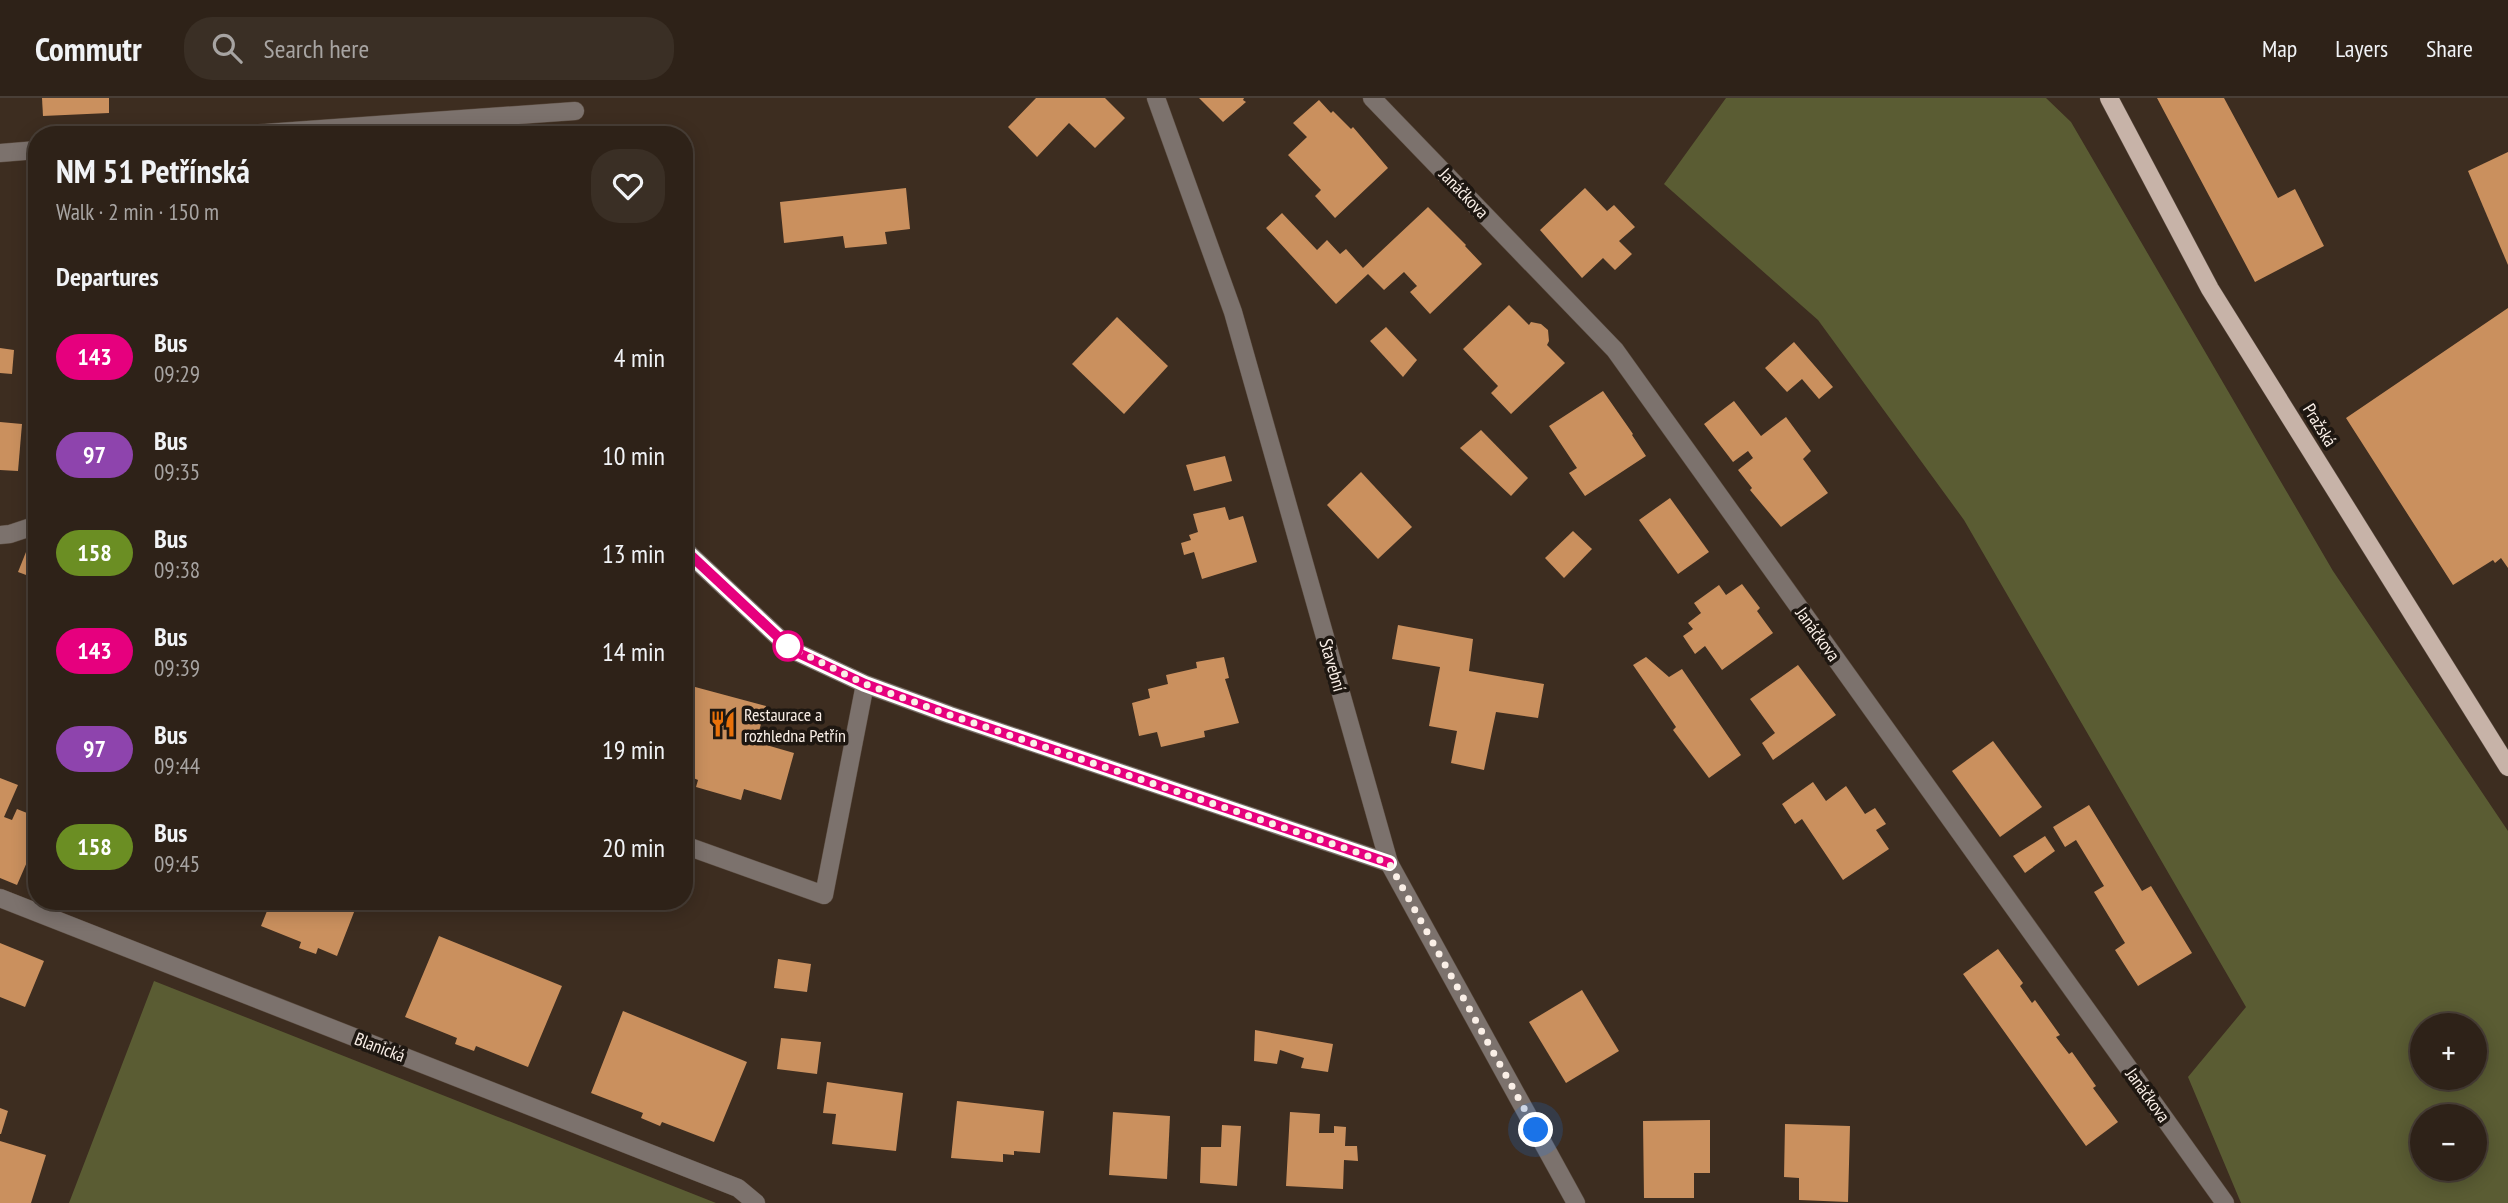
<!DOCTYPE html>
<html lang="en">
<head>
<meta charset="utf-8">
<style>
	body { margin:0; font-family:"PT Sans Narrow",sans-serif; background:#3a2f25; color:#f1f3f6; height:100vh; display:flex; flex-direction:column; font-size:26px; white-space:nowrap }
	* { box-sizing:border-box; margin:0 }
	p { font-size:23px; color:#a7a4a2 }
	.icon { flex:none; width:38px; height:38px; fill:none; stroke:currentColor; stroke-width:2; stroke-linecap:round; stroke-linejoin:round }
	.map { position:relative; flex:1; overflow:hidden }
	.drawer { position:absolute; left:28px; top:28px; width:665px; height:784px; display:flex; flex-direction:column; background:#2e2218; border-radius:28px; box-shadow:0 4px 18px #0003,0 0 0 2px #493f37 }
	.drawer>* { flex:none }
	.badge { padding:0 14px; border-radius:23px; font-size:24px; line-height:46px }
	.fabs { position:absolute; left:2410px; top:915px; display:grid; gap:14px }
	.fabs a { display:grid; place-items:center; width:77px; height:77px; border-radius:50%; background:#2e2218; box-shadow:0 4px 18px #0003,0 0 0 2px #493f37; font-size:35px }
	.you { position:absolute; width:35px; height:35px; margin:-18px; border:5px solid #fff; border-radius:50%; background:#1a73e8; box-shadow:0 0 0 10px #1a73e833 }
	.map>.badge { position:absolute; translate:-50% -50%; box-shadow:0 0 0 4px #fff }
	h2 { padding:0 28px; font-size:26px; line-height:63px }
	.round { display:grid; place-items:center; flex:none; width:74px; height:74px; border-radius:28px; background:#3a2f25 }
	.summary { display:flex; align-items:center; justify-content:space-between; height:119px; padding:0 28px }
	h1 { font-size:33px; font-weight:700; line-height:52px }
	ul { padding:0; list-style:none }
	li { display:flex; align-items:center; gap:21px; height:98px; padding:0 28px }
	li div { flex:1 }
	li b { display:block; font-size:26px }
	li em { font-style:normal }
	li .badge { min-width:77px; font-weight:700; text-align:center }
	header { display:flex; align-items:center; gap:42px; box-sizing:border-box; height:98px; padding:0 35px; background:#2e2218; border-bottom:2px solid #493f37 }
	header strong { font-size:33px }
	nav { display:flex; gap:38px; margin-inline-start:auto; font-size:24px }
	.search { width:490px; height:63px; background:#3a2f25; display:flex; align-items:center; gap:18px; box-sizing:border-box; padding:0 24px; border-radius:28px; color:#a7a4a2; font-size:26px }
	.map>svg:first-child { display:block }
	.green { fill:#5a5c33; fill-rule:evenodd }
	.building { fill:#ca905e }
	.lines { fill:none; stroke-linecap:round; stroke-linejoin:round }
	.minor-casing { stroke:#5b4c40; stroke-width:19 }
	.major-casing { stroke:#5b4c40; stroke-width:19 }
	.minor { stroke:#7c726d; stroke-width:18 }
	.major { stroke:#c7b3a8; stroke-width:18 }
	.line-casing { stroke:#fff; stroke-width:16 }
	.line { stroke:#e6007e; stroke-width:10 }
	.walk { stroke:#faefe7; stroke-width:7; stroke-dasharray:0 12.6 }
	.stop-dot { fill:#fff; stroke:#e6007e; stroke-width:3.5 }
	.labels { text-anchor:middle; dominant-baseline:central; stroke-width:7; stroke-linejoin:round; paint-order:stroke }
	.street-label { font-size:18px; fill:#faefe7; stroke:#1e1711 }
	.poi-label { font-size:18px; fill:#faefe7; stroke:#1e1711; text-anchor:start }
</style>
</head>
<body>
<header>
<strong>Commutr</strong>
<div class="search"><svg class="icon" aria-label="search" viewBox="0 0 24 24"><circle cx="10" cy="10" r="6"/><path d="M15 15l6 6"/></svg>Search here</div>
<nav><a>Map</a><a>Layers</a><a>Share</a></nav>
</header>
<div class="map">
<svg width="2508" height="1105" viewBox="0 0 2508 1105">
	<rect width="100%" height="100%" fill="#3d2d20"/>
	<g class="green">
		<path d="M1726,0H2046L2071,24L2333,473L2508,733V1105H2241L2188,979L2246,909L1964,422L1818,222L1664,86ZM2422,928H2474V980H2422ZM2474,1018V1071H2422V1018Z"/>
		<path d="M154,883L716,1105H717H69Z"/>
	</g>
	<g class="building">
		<path d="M42,0H109V15L43,18Z"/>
		<path d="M1036,0H1105L1125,20L1095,50L1069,25L1037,59L1008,29Z"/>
		<path d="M1199,0H1244L1243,2L1246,4L1223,24Z"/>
		<path d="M2157,0H2224L2278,100L2295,91L2324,148L2255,184Z"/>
		<path d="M1319,2L1331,15L1333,13L1351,31L1353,29L1388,70L1335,120L1315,98L1321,92L1288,57L1307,39L1293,25Z"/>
		<path d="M2508,54V167L2468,73Z"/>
		<path d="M906,90L910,131L885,134L887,146L845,150L843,138L784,145L780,104Z"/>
		<path d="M1585,90L1607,113L1614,107L1635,129L1619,143L1632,156L1615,172L1603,160L1582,180L1540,132Z"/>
		<path d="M1428,109L1466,147L1465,148L1482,166L1430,216L1410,194L1417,188L1404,174L1384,192L1368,176L1336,206L1266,130L1282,115L1317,152L1327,142L1340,156L1346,151L1363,170Z"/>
		<path d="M1509,207L1529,227L1531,224L1541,226L1548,232L1549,243L1547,247L1565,265L1511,316L1491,295L1498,288L1463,251Z"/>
		<path d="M2508,210V470L2501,460L2495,465L2493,462L2453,487L2346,320Z"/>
		<path d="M1117,219L1168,268L1124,316L1072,266Z"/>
		<path d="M1386,229L1417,262L1403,279L1370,243Z"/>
		<path d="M1794,244L1833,289L1819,301L1802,281L1787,294L1765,270Z"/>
		<path d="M0,250L14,252L12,276L0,275Z"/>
		<path d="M1603,293L1633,336L1632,337L1646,358L1585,398L1569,375L1577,370L1549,328Z"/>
		<path d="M1734,303L1761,338L1786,319L1811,353L1803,361L1828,395L1781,429L1750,392L1752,390L1738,372L1753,360L1748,353L1733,364L1704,326Z"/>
		<path d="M0,324L22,326L18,373L0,372Z"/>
		<path d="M1481,332L1528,380L1511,398L1460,350Z"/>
		<path d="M1225,358L1232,383L1194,393L1186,367Z"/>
		<path d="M1361,374L1412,429L1378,461L1327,407Z"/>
		<path d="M1670,400L1709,454L1678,476L1639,422Z"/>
		<path d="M1225,409L1229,422L1243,418L1257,464L1202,481L1194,454L1184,457L1181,445L1191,442L1189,437L1198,434L1193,416Z"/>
		<path d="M1573,433L1592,451L1564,480L1545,460Z"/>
		<path d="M26,454L37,458V481L18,474Z"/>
		<path d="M1742,486L1760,510L1757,513L1773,535L1722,572L1705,548L1695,556L1683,538L1693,531L1688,525L1701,515L1694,505L1719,487L1726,497Z"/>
		<path d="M1398,527L1473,541L1469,573L1544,586L1538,620L1496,614L1484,672L1451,665L1457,633L1429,628L1440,569L1392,561Z"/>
		<path d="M1224,559L1229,580L1225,581L1239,625L1204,633L1205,639L1161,649L1157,634L1139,638L1132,605L1150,600L1148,591L1168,586L1166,577L1197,570L1196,564Z"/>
		<path d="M1646,559L1669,579L1682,571L1741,657L1709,680L1673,632L1676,629L1633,567Z"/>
		<path d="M1798,567L1836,617L1773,662L1762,645L1775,635L1750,601Z"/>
		<path d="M684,586L766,608L756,644L794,655L781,702L744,691L741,702L696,689L698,682L691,679L692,675L684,673Z"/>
		<path d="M1993,643L2042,709L2000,739L1952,673Z"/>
		<path d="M0,680L18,687L4,719L12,722L17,711L37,719V741L17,787L0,780Z"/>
		<path d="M1813,684L1826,703L1846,688L1865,716L1875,710L1886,726L1876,732L1889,751L1843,782L1802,721L1795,726L1782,706Z"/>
		<path d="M2089,707L2142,793L2151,788L2192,855L2138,888L2115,852L2125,845L2094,794L2104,788L2076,742L2065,749L2053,729Z"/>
		<path d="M2045,738L2055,753L2025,775L2013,758Z"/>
		<path d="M271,803H343L356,809L337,858L318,850L316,856L299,850L301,844L261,828Z"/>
		<path d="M439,838L562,888L528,969L476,948L474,953L455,946L457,940L405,919Z"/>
		<path d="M0,845L44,863L25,909L0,899Z"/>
		<path d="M1998,851L2023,885L2020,888L2032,905L2035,902L2060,937L2056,939L2069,956L2072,954L2096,988L2093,990L2118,1024L2086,1048L1963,876Z"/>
		<path d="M778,861L811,866L807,894L774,890Z"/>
		<path d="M1582,892L1619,953L1566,985L1529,924Z"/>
		<path d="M623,913L747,964L714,1044L662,1024L660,1028L641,1020L643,1015L591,995Z"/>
		<path d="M1255,932L1333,946L1328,974L1301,970L1304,960L1280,952L1277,966L1254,963Z"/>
		<path d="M781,940L821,944L817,976L777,971Z"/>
		<path d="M827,984L903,995L896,1053L832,1046L836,1016L823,1015Z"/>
		<path d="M957,1003L1044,1013L1040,1055L1014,1053V1057L1003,1056V1064L951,1060Z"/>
		<path d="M0,1010L8,1013L1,1036H0Z"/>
		<path d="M1113,1014L1170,1018L1167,1081L1109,1077Z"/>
		<path d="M1290,1014L1320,1016L1319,1035H1334V1028L1346,1029L1345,1048H1357L1358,1063L1344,1062L1343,1091L1286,1088Z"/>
		<path d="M1710,1022V1075H1694V1100H1644L1643,1023Z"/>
		<path d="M1785,1026L1850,1028L1848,1104L1799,1102V1080L1784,1079Z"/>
		<path d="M1222,1027L1241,1028L1237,1088L1200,1085L1201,1049H1221Z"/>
		<path d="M0,1043L46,1057L31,1105H0Z"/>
	</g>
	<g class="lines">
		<g class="minor-casing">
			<g id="minor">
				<path d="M1156,0L1233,214L1389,765L1576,1105"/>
				<path d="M1372,0L1615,252L2225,1105"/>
				<path d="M236,37L575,13"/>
				<path d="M0,55L37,52"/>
				<path d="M0,437L10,436L37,427"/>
				<path d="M684,451L792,552L865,586L950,617L1389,765"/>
				<path d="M684,747L824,797L865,586"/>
				<path d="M0,800L738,1090L756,1105"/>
			</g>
		</g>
		<g class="major-casing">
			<path id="major" d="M2109,0L2210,191L2508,669"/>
		</g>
		<use href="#minor" class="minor"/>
		<use href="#major" class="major"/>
	</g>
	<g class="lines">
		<g class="line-casing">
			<path id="line" d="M684,451L792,552L865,586L950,617L1389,765"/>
		</g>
		<use href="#line" class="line"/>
		<path class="walk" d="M788,548L865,586L950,617L1389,765L1536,1032"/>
	</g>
	<defs>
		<g id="restaurant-bare" transform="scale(2.1)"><path d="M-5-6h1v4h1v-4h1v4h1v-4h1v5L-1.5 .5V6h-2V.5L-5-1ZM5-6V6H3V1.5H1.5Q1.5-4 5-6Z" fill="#e8710a" stroke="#1e1711" stroke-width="2.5" paint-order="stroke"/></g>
	</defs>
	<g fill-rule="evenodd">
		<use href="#restaurant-bare" x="723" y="626"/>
	</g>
	<circle class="stop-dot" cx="788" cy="548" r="14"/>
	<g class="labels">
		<g class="street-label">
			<text transform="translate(1464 95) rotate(46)">Janáčkova</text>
			<text transform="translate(2320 327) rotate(58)">Pražská</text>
			<text transform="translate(1818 536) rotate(54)">Janáčkova</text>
			<text transform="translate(1333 567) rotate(74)">Stavební</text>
			<text transform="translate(380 949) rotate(21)">Blanická</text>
			<text transform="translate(2148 997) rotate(54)">Janáčkova</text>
		</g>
		<g class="poi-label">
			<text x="744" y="616">Restaurace a<tspan x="744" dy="21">rozhledna Petřín</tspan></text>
		</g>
	</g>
</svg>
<div class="fabs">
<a>+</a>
<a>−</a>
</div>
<div class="you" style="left:1536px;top:1032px"></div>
<section class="drawer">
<div class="summary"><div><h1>NM 51 Petřínská</h1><p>Walk · 2 min · 150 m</p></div><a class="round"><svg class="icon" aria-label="heart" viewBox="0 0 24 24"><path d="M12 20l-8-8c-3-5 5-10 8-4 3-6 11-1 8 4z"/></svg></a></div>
<h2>Departures</h2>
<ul>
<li><span class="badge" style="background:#e6007e;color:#fff">143</span><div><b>Bus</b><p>09:29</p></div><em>4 min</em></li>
<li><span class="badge" style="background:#8e44ad;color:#fff">97</span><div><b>Bus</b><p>09:35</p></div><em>10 min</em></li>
<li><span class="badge" style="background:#6b8e23;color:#fff">158</span><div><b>Bus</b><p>09:38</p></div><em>13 min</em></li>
<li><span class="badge" style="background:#e6007e;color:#fff">143</span><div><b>Bus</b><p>09:39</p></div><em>14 min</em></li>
<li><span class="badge" style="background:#8e44ad;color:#fff">97</span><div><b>Bus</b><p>09:44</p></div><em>19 min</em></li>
<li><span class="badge" style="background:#6b8e23;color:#fff">158</span><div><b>Bus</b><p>09:45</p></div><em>20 min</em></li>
</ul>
</section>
</div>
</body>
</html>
